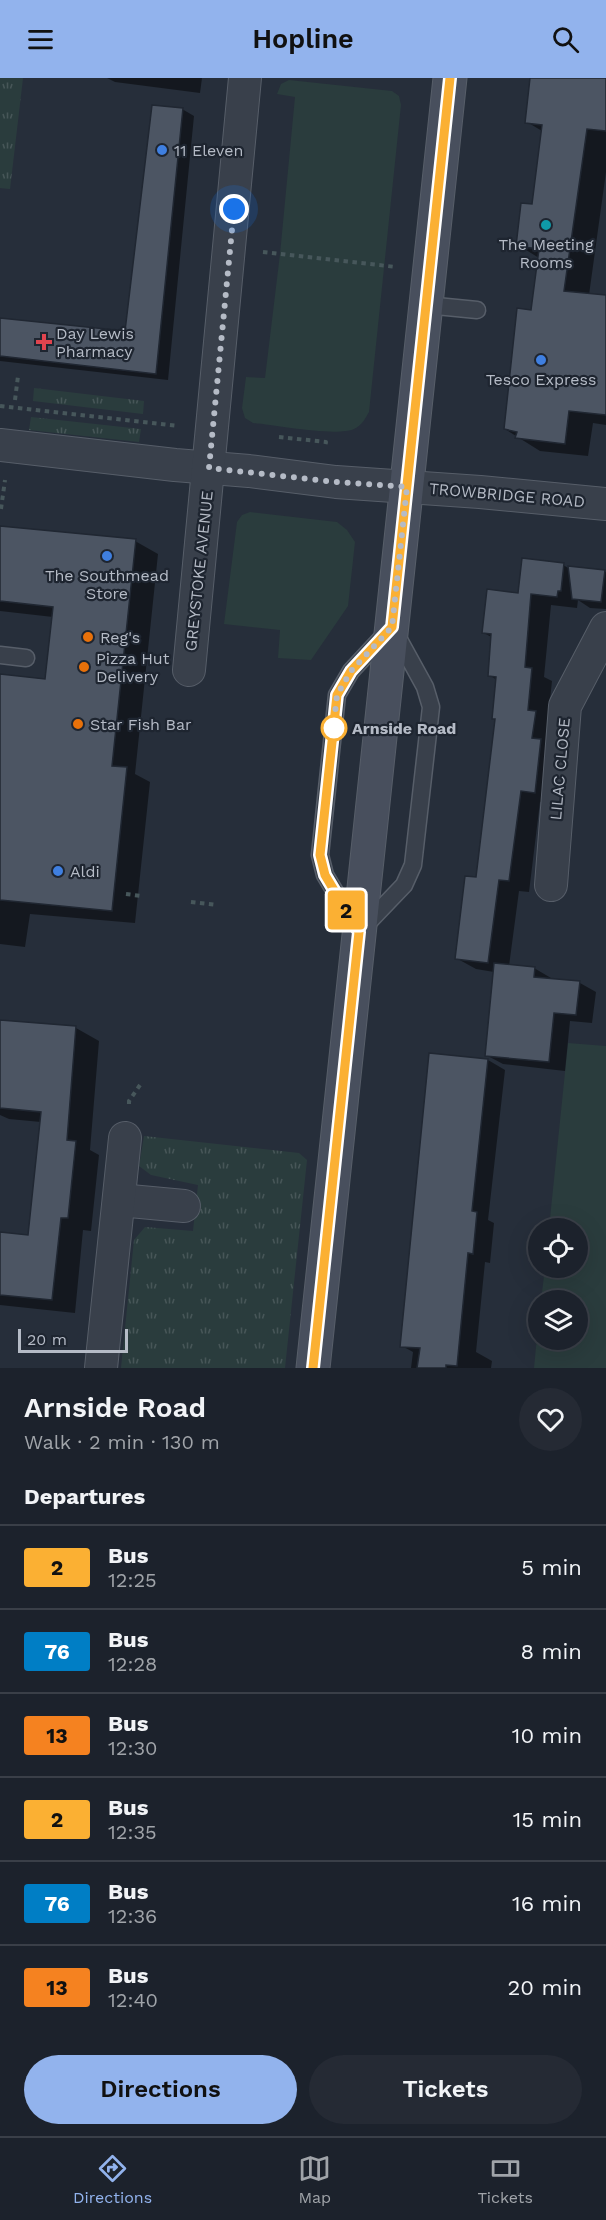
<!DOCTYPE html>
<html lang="en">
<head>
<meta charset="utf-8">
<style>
	body { margin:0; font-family:"Work Sans",sans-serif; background:#252a34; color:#f1f3f6; height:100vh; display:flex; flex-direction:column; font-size:22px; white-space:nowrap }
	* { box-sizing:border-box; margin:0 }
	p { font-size:20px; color:#a0a4a9 }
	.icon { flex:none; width:33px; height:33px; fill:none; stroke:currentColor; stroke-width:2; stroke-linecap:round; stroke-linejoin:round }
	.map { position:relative; height:1290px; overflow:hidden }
	.sheet { display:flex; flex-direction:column; background:#1c222c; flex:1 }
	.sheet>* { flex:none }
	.badge { padding:0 12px; border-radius:4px; font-size:21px; line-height:39px }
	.controls { position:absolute; left:528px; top:1140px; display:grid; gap:12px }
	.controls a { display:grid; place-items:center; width:60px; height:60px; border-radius:50%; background:#1c222c; box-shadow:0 6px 24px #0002,0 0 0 2px #3a3f48; font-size:30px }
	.scale { position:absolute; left:18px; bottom:15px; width:110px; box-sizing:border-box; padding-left:6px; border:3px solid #b5bbc6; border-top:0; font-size:16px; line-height:21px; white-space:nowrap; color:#b5bbc6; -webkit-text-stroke:4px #1e2530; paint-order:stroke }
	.you { position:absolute; width:30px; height:30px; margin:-15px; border:4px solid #fff; border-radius:50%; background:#1a73e8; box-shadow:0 0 0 9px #1a73e833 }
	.map>.badge { position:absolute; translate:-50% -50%; box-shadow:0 0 0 3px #fff }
	h2 { padding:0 24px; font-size:22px; line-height:54px }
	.round { display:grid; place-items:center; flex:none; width:63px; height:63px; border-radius:32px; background:#252a34 }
	.headline { display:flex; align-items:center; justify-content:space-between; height:102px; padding:0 24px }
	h1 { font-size:28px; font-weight:600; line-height:45px }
	.primary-button { display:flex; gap:12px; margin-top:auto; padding:12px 24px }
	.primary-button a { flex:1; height:69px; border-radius:36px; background:#92b3ed; color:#111; font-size:24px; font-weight:600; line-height:69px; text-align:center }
	.primary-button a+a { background:#252a34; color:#f1f3f6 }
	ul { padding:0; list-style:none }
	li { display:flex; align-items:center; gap:18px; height:84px; padding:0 24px; border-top:2px solid #3a3f48 }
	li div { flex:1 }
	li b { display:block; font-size:22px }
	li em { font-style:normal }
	li .badge { min-width:66px; font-weight:700; text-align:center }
	header { display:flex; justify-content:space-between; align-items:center; height:78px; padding:0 24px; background:#92b3ed; color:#111; font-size:27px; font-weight:600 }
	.tab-bar { display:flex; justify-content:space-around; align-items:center; height:84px; border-top:2px solid #3a3f48; background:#1c222c; font-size:16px; color:#a0a4a9 }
	.tab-bar a { display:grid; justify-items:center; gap:3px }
	.tab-bar .active { color:#92b3ed }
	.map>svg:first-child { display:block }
	.grass { fill:url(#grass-tufts) }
	.park { fill:#2a3c3d }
	.shadow { fill:#0007 }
	.building { fill:#4c5563; stroke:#202732; stroke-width:1.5 }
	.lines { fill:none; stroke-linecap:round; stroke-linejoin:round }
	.lane-casing { stroke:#575e69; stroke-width:19 }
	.street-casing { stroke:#575e69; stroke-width:34 }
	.secondary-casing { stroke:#575e69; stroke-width:35 }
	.path { stroke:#47575b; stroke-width:4; stroke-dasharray:4.5 4.5; stroke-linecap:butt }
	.lane { stroke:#39404b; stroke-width:16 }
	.street { stroke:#39404b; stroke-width:32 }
	.secondary { stroke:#484f5d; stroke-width:33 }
	.line-casing { stroke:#fff; stroke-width:14 }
	.line { stroke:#fbb033; stroke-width:9 }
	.walk { stroke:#b5bbc6; stroke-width:6; stroke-dasharray:0 10.8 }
	.shop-dot { fill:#3f7fe0; stroke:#1e2530; stroke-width:2 }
	.culture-dot { fill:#0f9aa8; stroke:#1e2530; stroke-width:2 }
	.health-dot { fill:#e0444e; stroke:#1e2530; stroke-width:2 }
	.food-dot { fill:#e8710a; stroke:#1e2530; stroke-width:2 }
	.stop-dot { fill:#fff; stroke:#fbb033; stroke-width:3 }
	.labels { text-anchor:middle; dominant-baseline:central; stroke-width:4.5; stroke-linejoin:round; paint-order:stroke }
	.poi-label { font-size:16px; fill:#b5bbc6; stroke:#1e2530; text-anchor:start }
	.street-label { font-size:16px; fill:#b5bbc6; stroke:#1e2530 }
	.stop-label { font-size:16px; font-weight:bold; fill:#b5bbc6; stroke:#1e2530; text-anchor:start }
</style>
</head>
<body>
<header><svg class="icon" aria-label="menu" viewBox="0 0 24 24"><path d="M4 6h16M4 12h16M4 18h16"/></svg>Hopline<svg class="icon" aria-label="search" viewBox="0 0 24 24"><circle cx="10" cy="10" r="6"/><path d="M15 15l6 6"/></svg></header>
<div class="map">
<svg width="606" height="1290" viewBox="0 0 606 1290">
	<defs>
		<pattern id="grass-tufts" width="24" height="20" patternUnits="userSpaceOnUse" patternTransform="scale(1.5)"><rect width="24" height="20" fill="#2a3c3d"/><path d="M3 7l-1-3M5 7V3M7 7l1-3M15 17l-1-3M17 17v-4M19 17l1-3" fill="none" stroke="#475658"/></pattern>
	</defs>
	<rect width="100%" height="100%" fill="#262e3a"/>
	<g class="grass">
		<path d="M0,0H23L10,111L0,110Z"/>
		<path d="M34,310L144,323L143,336L33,323Z"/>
		<path d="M31,339L141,351L139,364L29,352Z"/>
		<path d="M144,1058L299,1075L307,1082L285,1290H121L134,1162L145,1149L193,1153L198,1107L151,1097L139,1088Z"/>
	</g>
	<g class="park">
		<path d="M289,2L392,13L399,18L401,27L369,334C365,341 362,347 354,351C336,359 275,347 253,345L245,340L242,330L246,299L265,300L280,176L295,19L277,16L281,6Z"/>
		<path d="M250,434L337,444L347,452L355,464L348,528L311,582L278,580L280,552L224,546L237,444L242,437Z"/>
		<path d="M568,965L606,968V1290H534L538,1248V1262H578V1222H541L545,1190H578V1150H549Z"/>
	</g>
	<g class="shadow">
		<path d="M107,0H202L200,15L115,4Z"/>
		<path d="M532,0H606V94L589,217L606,219V347L593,345L588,378L540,373L505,351L532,233L539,180L518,167L534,128L542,53L527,44Z"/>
		<path d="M182,31L194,38L168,302L0,283V241L126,255Z"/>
		<path d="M0,449L135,463L158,476L135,696L150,704L135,845L30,836L25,869L0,866V598L46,603L53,539L0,533Z"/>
		<path d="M563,487L570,491L606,494V531L590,530L578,522L577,530L551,527L544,599L552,603L548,641L555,646V725L540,724L529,814L519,813L509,888L534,890L551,900L550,902L580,905L596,914L592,945L570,943L565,993L503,986L486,977L494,894L476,891L456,880L478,801L497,642L493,640L497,602L489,597L493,560L484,555L520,516Z"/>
		<path d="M0,944L76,950L99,963L90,1072L99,1077L91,1153L83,1152L75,1235L0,1227V1156L30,1159L41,1044L9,1041L0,1037Z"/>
		<path d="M430,977L488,982L505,992L488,1142L494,1145L490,1185L485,1184L476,1274L492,1283L491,1290H411L413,1274L402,1268Z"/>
	</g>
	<g class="building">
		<path d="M530,0H606V53L587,51L564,213L606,217V337L569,333L565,366L515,360L517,354L504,351L517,230L531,232L539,171L516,168L521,125L532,126L542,47L525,45Z"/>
		<path d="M152,27L183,30L156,296L0,278V240L125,253Z"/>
		<path d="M0,448L136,461L112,688L127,689L112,833L0,822V596L45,601L53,529L0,523Z"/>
		<path d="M522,480L564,485L561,513H558L557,519L531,516L525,589L532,590L528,632L536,633L532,660L541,661L535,715L521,713L509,803L499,802L488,885L455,881L465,798L476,799L495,641H492L496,599L488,598L491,556L482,555L487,511L518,515Z"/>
		<path d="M568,488L605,492L601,524L572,521Z"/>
		<path d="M494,885L535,889L534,899L580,903L576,937L554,935L549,984L485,978Z"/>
		<path d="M0,942L76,948L67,1062L76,1063L68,1140H61L52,1222L0,1217V1154L28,1157L41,1034L0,1030Z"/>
		<path d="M429,975L488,981L472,1133L477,1134L473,1176L468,1175L457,1288L446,1287V1290H417L420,1270L400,1269Z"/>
	</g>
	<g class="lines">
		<g class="lane-casing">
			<g id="lane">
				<path d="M426,227L477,232"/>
				<path d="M392,549L425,609L431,629L413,787L404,807L359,854L325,797L320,777L337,617L351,593Z"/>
				<path d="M0,577L26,580"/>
			</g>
		</g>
		<g class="street-casing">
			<g id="street">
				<path d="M0,367L175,387L249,393L336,404L480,414L606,426"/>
				<path d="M189,592L245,0"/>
				<path d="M551,807L565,628L606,550"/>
				<path d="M119,1122L184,1128"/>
				<path d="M101,1290L125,1060"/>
			</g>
		</g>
		<g class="secondary-casing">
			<path id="secondary" d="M313,1290L450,0"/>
		</g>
		<g class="path">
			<path d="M263,174L396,189"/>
			<path d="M15,322L18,298"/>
			<path d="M0,328L178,348"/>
			<path d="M279,359L326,364L325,369"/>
			<path d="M1,431L5,402"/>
			<path d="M126,816L141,818"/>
			<path d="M191,824L217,827"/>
			<path d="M129,1026V1023L140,1007"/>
		</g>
		<use href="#lane" class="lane"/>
		<use href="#street" class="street"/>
		<use href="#secondary" class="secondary"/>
	</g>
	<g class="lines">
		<g class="line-casing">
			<path id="line" d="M313,1290L359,854L325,797L320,777L337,617L351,593L392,549L450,0"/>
		</g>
		<use href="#line" class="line"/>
		<path class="walk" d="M234,131L209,390L336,404L407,409L392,549L351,593L337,617L333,654L334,650"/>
	</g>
	<g class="shop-dot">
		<circle cx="162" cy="72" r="6"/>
		<circle cx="541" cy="282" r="6"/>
		<circle cx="107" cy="478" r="6"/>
		<circle cx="58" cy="793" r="6"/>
	</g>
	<circle class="culture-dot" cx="546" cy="147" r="6"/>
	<path class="health-dot" d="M41 255h6v6h6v6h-6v6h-6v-6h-6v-6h6z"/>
	<g class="food-dot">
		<circle cx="88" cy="559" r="6"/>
		<circle cx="84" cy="589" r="6"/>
		<circle cx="78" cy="646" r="6"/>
	</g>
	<circle class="stop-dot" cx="334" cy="650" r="12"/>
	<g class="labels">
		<g class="poi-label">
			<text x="174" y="72">11 Eleven</text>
			<text x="546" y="166" text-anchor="middle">The Meeting<tspan x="546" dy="18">Rooms</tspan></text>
			<text x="56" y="255">Day Lewis<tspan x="56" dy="18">Pharmacy</tspan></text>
			<text x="541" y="301" text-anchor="middle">Tesco Express</text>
			<text x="107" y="497" text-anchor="middle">The Southmead<tspan x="107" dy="18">Store</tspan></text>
			<text x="100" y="559">Reg's</text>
			<text x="96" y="580">Pizza Hut<tspan x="96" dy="18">Delivery</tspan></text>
			<text x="90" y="646">Star Fish Bar</text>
			<text x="70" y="793">Aldi</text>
		</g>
		<g class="street-label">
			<text transform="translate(507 417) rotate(5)">TROWBRIDGE ROAD</text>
			<text transform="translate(199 493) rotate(-84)">GREYSTOKE AVENUE</text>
			<text transform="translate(560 691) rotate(-85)">LILAC CLOSE</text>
		</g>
		<g class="stop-label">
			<text x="352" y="650">Arnside Road</text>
		</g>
	</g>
</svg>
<div class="controls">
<a><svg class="icon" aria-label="locate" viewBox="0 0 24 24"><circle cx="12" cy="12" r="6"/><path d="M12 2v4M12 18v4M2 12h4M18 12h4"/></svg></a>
<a><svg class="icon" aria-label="layers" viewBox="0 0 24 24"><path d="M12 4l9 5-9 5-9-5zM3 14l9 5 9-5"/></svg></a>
</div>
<div class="scale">20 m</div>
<div class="you" style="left:234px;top:131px"></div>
<b class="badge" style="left:346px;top:832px;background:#fbb033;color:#111">2</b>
</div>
<section class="sheet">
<div class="headline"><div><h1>Arnside Road</h1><p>Walk · 2 min · 130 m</p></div><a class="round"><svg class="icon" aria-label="heart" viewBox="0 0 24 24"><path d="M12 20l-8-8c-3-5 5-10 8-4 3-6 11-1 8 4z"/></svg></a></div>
<h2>Departures</h2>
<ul>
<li><span class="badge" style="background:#fbb033;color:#111">2</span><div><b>Bus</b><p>12:25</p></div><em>5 min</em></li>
<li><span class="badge" style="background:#007ec5;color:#fff">76</span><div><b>Bus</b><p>12:28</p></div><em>8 min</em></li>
<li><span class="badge" style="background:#f58220;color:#111">13</span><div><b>Bus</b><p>12:30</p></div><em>10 min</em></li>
<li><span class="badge" style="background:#fbb033;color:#111">2</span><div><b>Bus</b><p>12:35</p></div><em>15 min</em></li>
<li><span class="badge" style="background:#007ec5;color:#fff">76</span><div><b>Bus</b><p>12:36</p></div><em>16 min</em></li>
<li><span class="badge" style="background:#f58220;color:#111">13</span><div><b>Bus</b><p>12:40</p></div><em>20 min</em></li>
</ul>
<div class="primary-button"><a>Directions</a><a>Tickets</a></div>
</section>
<nav class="tab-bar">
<a class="active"><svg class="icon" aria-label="directions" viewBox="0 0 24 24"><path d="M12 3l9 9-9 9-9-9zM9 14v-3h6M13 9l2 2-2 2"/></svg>Directions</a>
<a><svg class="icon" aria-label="map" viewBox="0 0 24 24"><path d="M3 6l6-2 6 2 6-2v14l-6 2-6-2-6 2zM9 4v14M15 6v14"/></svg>Map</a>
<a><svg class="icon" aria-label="tickets" viewBox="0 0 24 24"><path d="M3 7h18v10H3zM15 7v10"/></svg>Tickets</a>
</nav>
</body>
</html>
